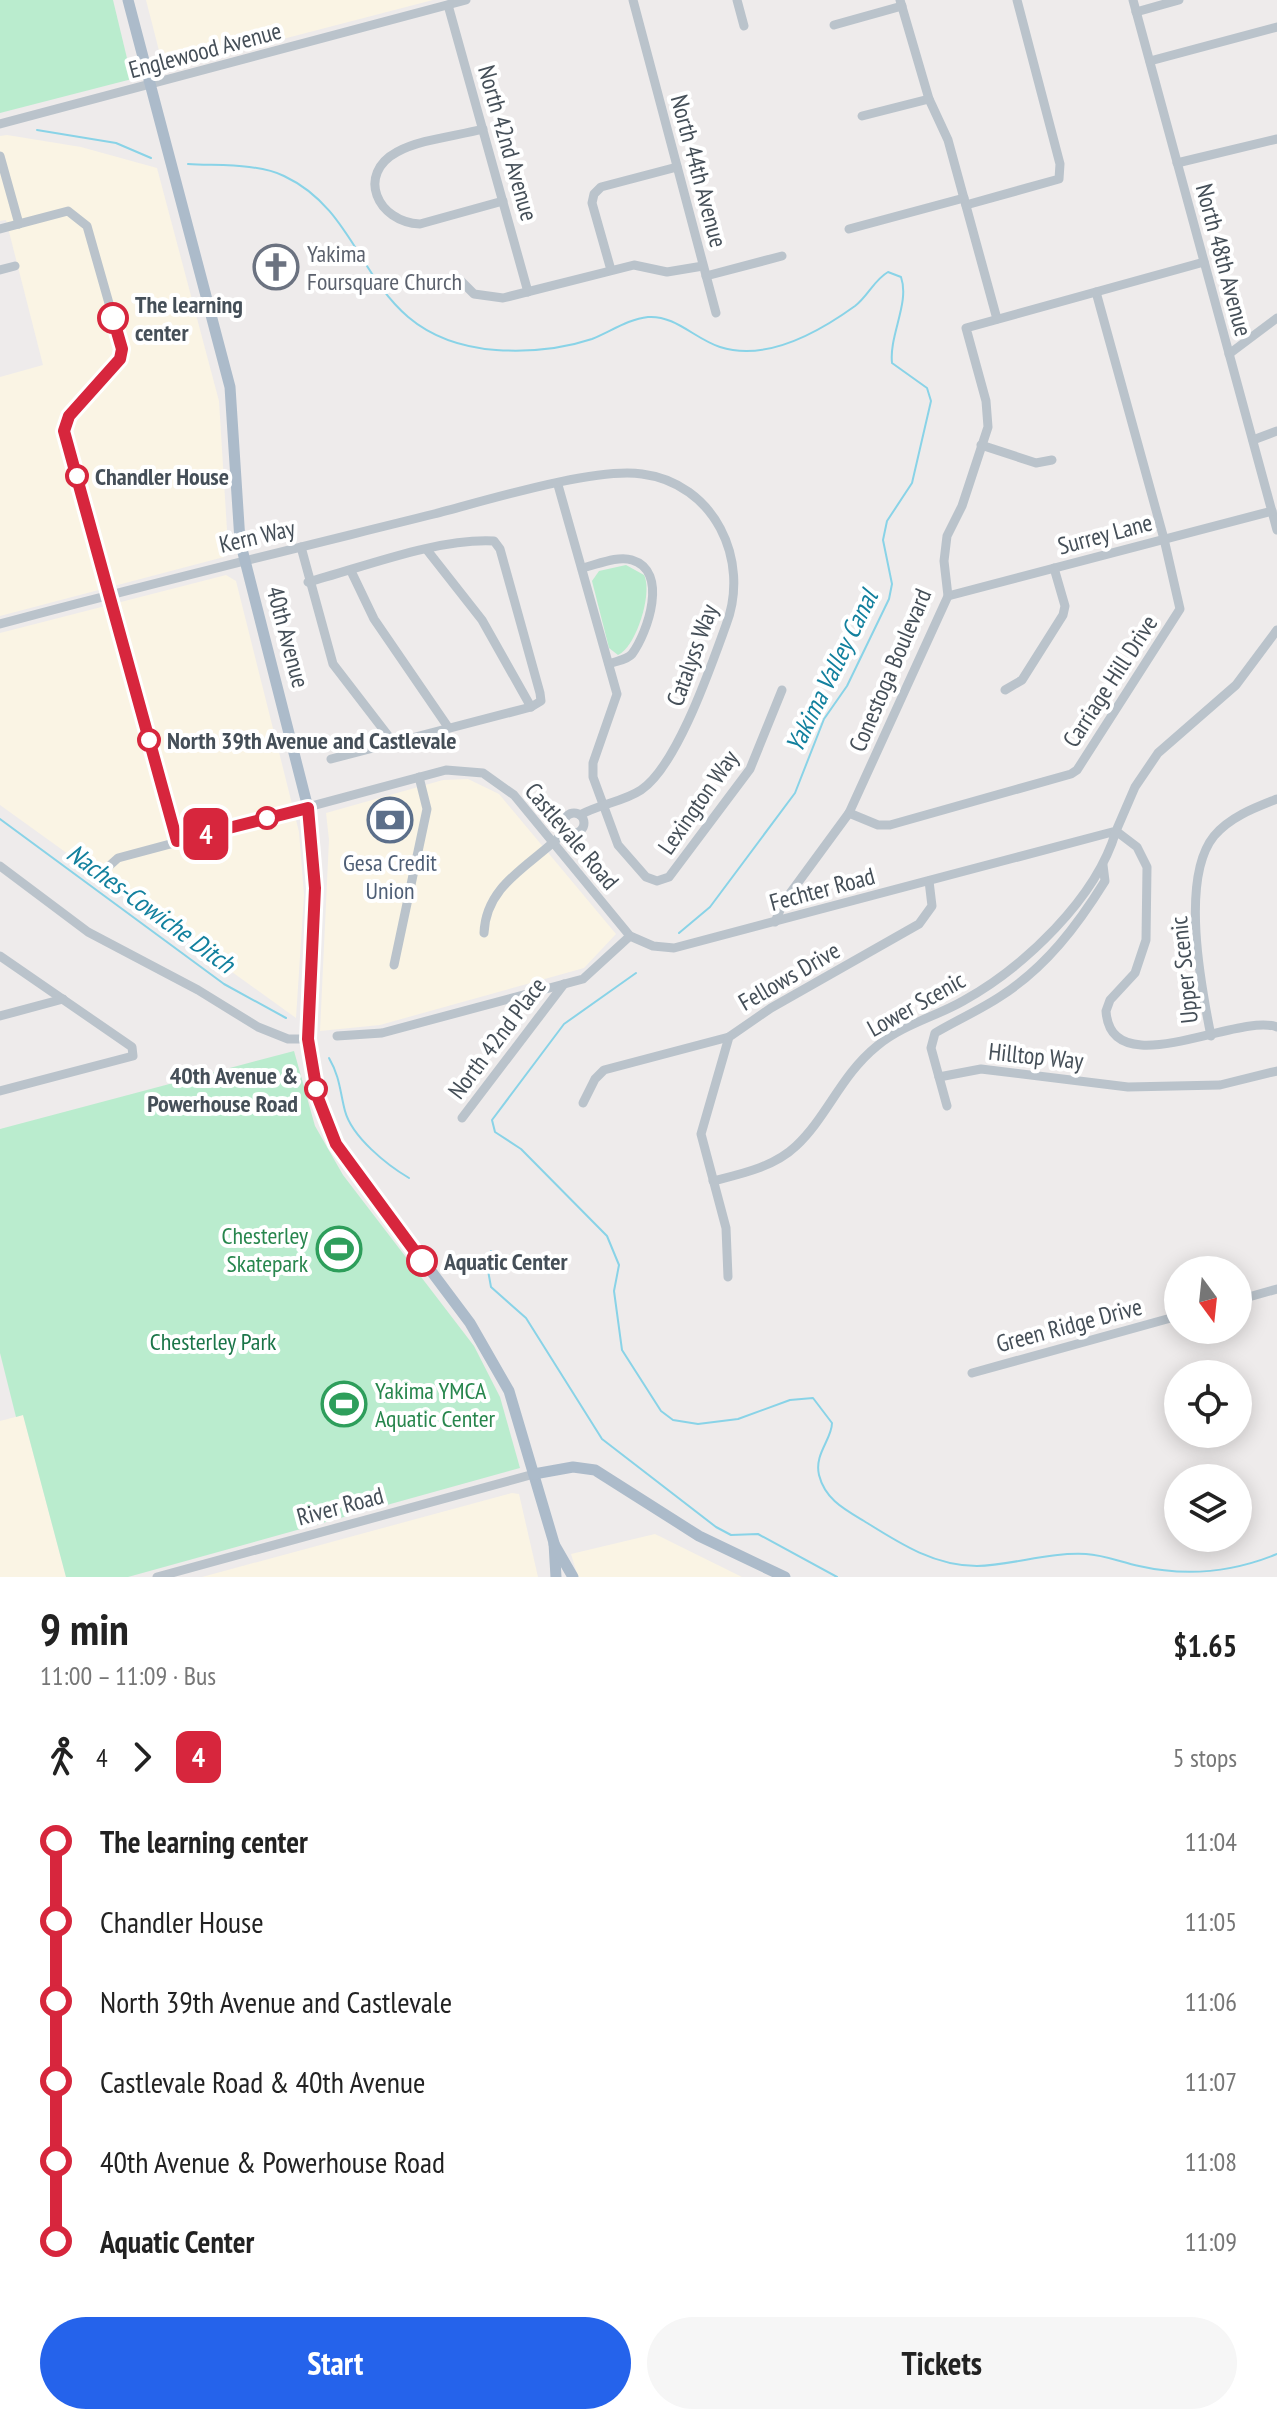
<!DOCTYPE html>
<html lang="en">
<head>
<meta charset="utf-8">
<style>
	body { margin:0; font-family:"PT Sans Narrow",sans-serif; background:#f6f6f6; color:#222; height:100vh; display:flex; flex-direction:column; font-size:30px; white-space:nowrap }
	* { box-sizing:border-box; margin:0 }
	p { font-size:26px; color:#767676 }
	.icon { flex:none; width:44px; height:44px; fill:none; stroke:currentColor; stroke-width:2; stroke-linecap:round; stroke-linejoin:round }
	.map { position:relative; height:1577px; overflow:hidden }
	.side { display:flex; flex-direction:column; background:#fff; flex:1 }
	.side>* { flex:none }
	.badge { padding:0 16px; border-radius:12px; font-size:28px; line-height:52px }
	.needle { width:52px; rotate:165deg }
	.tools { position:absolute; left:1164px; top:1256px; display:grid; gap:16px }
	.tools a { display:grid; place-items:center; width:88px; height:88px; border-radius:50%; background:#fff; box-shadow:0 4px 20px #0003; font-size:40px }
	.map>.badge { position:absolute; translate:-50% -50%; box-shadow:0 0 0 4px #fff }
	.legs { display:flex; align-items:center; gap:12px; height:88px; padding:0 40px; font-size:26px }
	.legs p { margin-inline-start:auto }
	.summary { display:flex; align-items:center; justify-content:space-between; height:136px; padding:0 40px }
	h1 { font-size:44px; font-weight:700; line-height:60px }
	.primary-button { display:flex; gap:16px; margin-top:auto; padding:16px 40px }
	.primary-button a { flex:1; height:92px; border-radius:48px; background:#2563eb; color:#fff; font-size:32px; font-weight:700; line-height:92px; text-align:center }
	.primary-button a+a { background:#f6f6f6; color:#222 }
	ul { padding:0 40px; list-style:none }
	li { display:flex; align-items:center; gap:28px; height:80px; font-size:30px }
	li i { display:grid; place-items:center; width:12px; height:100%; margin:0 10px; background:currentColor }
	li i::after { content:''; width:20px; height:20px; margin:-10px; border:6px solid; border-radius:50%; background:#fff }
	li p { margin-inline-start:auto }
	li:first-child i { background:linear-gradient(#0000 50%,currentColor 0) }
	li:last-child i { background:linear-gradient(currentColor 50%,#0000 0) }
	.map>svg:first-child { display:block }
	.commercial { fill:#faf4e4 }
	.green { fill:#baecce }
	.lines { fill:none; stroke-linecap:round; stroke-linejoin:round }
	.stream { stroke:#89d3e7; stroke-width:2 }
	.minor { stroke:#bac3cb; stroke-width:9 }
	.major { stroke:#acbbca; stroke-width:11 }
	.line-1-casing { stroke:#fff; stroke-width:18 }
	.line-1 { stroke:#d7263d; stroke-width:12 }
	.stop-1-dot { fill:#fff; stroke:#d7263d; stroke-width:4 }
	.labels { text-anchor:middle; dominant-baseline:central; stroke-width:8; stroke-linejoin:round; paint-order:stroke }
	.street-label { font-size:24px; fill:#454f58; stroke:#fff }
	.worship-label { font-size:24px; fill:#5b616d; stroke:#fff; text-anchor:start }
	.stop-label { font-size:24px; font-weight:bold; fill:#454f58; stroke:#fff; text-anchor:start }
	.service-label { font-size:24px; fill:#4e5e75; stroke:#fff }
	.leisure-label { font-size:24px; fill:#27864d; stroke:#fff; text-anchor:end }
	.park-label { font-size:24px; fill:#1a7548; stroke:#fff }
	.water-label { font-size:26px; font-style:italic; fill:#12809e; stroke:#fff }
</style>
</head>
<body>
<div class="map">
<svg width="1277" height="1577" viewBox="0 0 1277 1577">
	<rect width="100%" height="100%" fill="#eeebeb"/>
	<g class="commercial">
		<path d="M146,0H433L164,70Z"/>
		<path d="M7,135L81,147L157,168L219,401L228,546L224,557L0,616V377L43,365L6,220L0,221V136Z"/>
		<path d="M226,575L236,581L299,832L304,895L296,1018L0,805V633Z"/>
		<path d="M468,779L499,794L616,934L584,968L380,1025L320,1031L329,840L326,813L443,780Z"/>
		<path d="M23,1415L66,1577H0V1421Z"/>
		<path d="M512,1493L519,1494L538,1577H202Z"/>
		<path d="M655,1534L742,1577H578L571,1554Z"/>
	</g>
	<g class="green">
		<path d="M0,0H113L132,79L0,113Z"/>
		<path d="M626,565L644,575C653,593 636,647 618,655L609,648L592,581L599,571Z"/>
		<path d="M294,1051L315,1126L343,1175L474,1346L500,1397L520,1468L128,1577H66L23,1415L16,1417L0,1353V1129Z"/>
	</g>
	<g class="lines">
		<g class="stream">
			<path d="M37,130L116,143L151,158"/>
			<path d="M188,164C218,166 257,163 284,176C376,219 358,339 496,350C527,352 562,349 592,339C610,332 628,319 648,317C675,315 695,339 720,347C766,362 819,332 855,306C868,296 874,280 888,272L901,277C910,303 889,335 892,363L927,388L931,401L912,483L887,521L883,540L892,584L889,599L847,686L824,719L795,793L710,907L679,933"/>
			<path d="M0,819L224,984L286,1018"/>
			<path d="M636,973L564,1024L492,1120L495,1132L521,1149L607,1236L619,1265L614,1291L622,1350L661,1411L673,1420L698,1424L738,1419L790,1400L813,1398L832,1423C832,1439 814,1454 819,1475C825,1499 844,1509 864,1521C899,1543 934,1566 977,1566C1013,1565 1049,1552 1086,1554C1104,1555 1121,1562 1139,1566C1187,1577 1233,1572 1277,1554"/>
			<path d="M329,1058C340,1077 340,1092 345,1111C352,1137 387,1165 409,1178"/>
			<path d="M491,1251L487,1265L491,1287L526,1318L602,1439L716,1527L731,1535L758,1534L837,1577"/>
		</g>
		<g class="minor">
			<path d="M633,0L716,313"/>
			<path d="M737,0L744,26"/>
			<path d="M900,0L929,99L948,140L997,319"/>
			<path d="M1133,0L1277,530"/>
			<path d="M448,5L528,292"/>
			<path d="M1136,12L1179,0"/>
			<path d="M834,25L902,6"/>
			<path d="M1150,61L1277,27"/>
			<path d="M862,116L929,99"/>
			<path d="M0,124L466,0"/>
			<path d="M483,129C457,136 421,139 397,152C356,174 377,222 420,224L503,201"/>
			<path d="M0,156L19,224"/>
			<path d="M1177,163L1277,139"/>
			<path d="M966,205L1059,179L1060,164L1017,0"/>
			<path d="M0,229L68,211L87,226L122,349L120,359L69,416L64,431L177,841"/>
			<path d="M849,229L964,198"/>
			<path d="M0,270L15,266"/>
			<path d="M611,270L592,203L594,194L601,187L677,167"/>
			<path d="M706,276L782,256"/>
			<path d="M459,279L474,294L503,298L634,265L667,272L703,266"/>
			<path d="M1229,354L1277,318"/>
			<path d="M1253,440L1277,431"/>
			<path d="M981,445L1036,463L1052,460"/>
			<path d="M558,485L617,694L593,763V777L618,845L646,877L657,881L669,877L750,769L782,690"/>
			<path d="M301,547L333,664L393,742"/>
			<path d="M427,550L482,620L531,707"/>
			<path d="M582,568C596,565 618,555 632,560C669,571 648,632 632,654C627,660 616,661 609,664"/>
			<path d="M351,571L374,619L448,727"/>
			<path d="M308,582C364,567 437,538 494,541L500,549L540,693L541,701L531,707L331,759"/>
			<path d="M948,596L1272,511"/>
			<path d="M0,624C144,585 289,550 434,514C485,501 593,467 642,474C714,483 751,560 726,625C711,666 677,766 641,790C623,802 599,804 580,815"/>
			<path d="M1005,690L1022,680L1063,615L1065,606L1054,568"/>
			<circle cx="574" cy="823" r="10"/>
			<path d="M849,813L878,825H890L1071,774L1077,770L1180,609L1164,539L1096,292"/>
			<path d="M0,866L88,932L198,990L258,1027L288,1039H308"/>
			<path d="M108,867L118,858L446,770L483,773L514,795L630,936L653,946L674,948L1116,831L1135,787L1158,753L1236,685L1277,630"/>
			<path d="M775,922L783,903L849,813L948,596L944,561L947,536L962,506L988,427L986,401L966,328L1204,262"/>
			<path d="M484,933C486,882 535,864 566,830"/>
			<path d="M0,956L132,1047L133,1056L0,1091"/>
			<path d="M394,965L427,809L419,777"/>
			<path d="M0,1016L63,999"/>
			<path d="M337,1036L382,1033L583,979L630,936"/>
			<path d="M1211,1036C1201,986 1180,878 1214,836C1230,817 1254,808 1277,799"/>
			<path d="M939,1077L981,1069L1128,1087L1220,1085L1277,1071"/>
			<path d="M583,1103L595,1079L604,1070L729,1037"/>
			<path d="M947,1106L931,1048L935,1033C957,1020 980,1010 1001,996C1046,967 1077,926 1105,881L1103,865"/>
			<path d="M462,1118L564,984"/>
			<path d="M713,1181C741,1174 774,1167 796,1146C827,1117 841,1075 877,1046C902,1025 935,1017 963,1001C1024,967 1096,899 1116,831L1137,847L1147,867L1146,940L1135,973L1110,1000L1106,1011C1111,1086 1238,1012 1277,1027"/>
			<path d="M728,1277L726,1228L701,1134L729,1037L771,1008L919,924L932,906L929,881"/>
			<path d="M1238,1300L1277,1289"/>
			<path d="M972,1373L1178,1316"/>
			<path d="M157,1577L534,1474"/>
		</g>
		<g class="major">
			<path d="M128,0L230,387L240,541L308,808L315,888L308,1039L318,1098L336,1144L470,1323L509,1391L554,1543L556,1577"/>
			<path d="M534,1474L573,1467L595,1470L699,1536L785,1577"/>
			<path d="M554,1544L573,1577"/>
		</g>
	</g>
	<g class="lines">
		<g class="line-1-casing">
			<path id="line-1" d="M113,318L122,349L120,359L69,416L64,431L177,841L308,808L315,888L308,1039L318,1098L336,1144L422,1261"/>
		</g>
		<use href="#line-1" class="line-1"/>
	</g>
	<defs>
		<g id="church-ring" transform="scale(2.3)"><circle r="9.5" fill="#fff" stroke="#6b7280" stroke-width="1.5"/><path d="M-1.2-6h2.4v3.5h3.3v2.4h-3.3V6h-2.4V-.1h-3.3v-2.4h3.3Z" fill="#6b7280"/></g>
		<g id="bank-ring" transform="scale(2.3)"><circle r="9.5" fill="#fff" stroke="#5c6f8a" stroke-width="1.5"/><path d="M-6-4H6V4H-6ZM0-2.3a2.3 2.3 0 1 0 0 4.6a2.3 2.3 0 1 0 0-4.6Z" fill="#5c6f8a"/></g>
		<g id="stadium-ring" transform="scale(2.3)"><circle r="9.5" fill="#fff" stroke="#2e9e5b" stroke-width="1.5"/><path d="M0-5a6.5 5 0 1 0 0 10a6.5 5 0 1 0 0-10ZM-3.5-1.8h7v3.6h-7Z" fill="#2e9e5b"/></g>
	</defs>
	<g fill-rule="evenodd">
		<use href="#church-ring" x="276" y="267"/>
		<use href="#bank-ring" x="390" y="820"/>
		<use href="#stadium-ring" x="339" y="1249"/>
		<use href="#stadium-ring" x="344" y="1404"/>
	</g>
	<g class="stop-1-dot">
		<circle cx="113" cy="318" r="14"/>
		<circle cx="77" cy="476" r="10"/>
		<circle cx="149" cy="740" r="10"/>
		<circle cx="267" cy="818" r="10"/>
		<circle cx="316" cy="1089" r="10"/>
		<circle cx="422" cy="1261" r="14"/>
	</g>
	<g class="labels">
		<g class="street-label">
			<text transform="translate(205 50) rotate(-15)">Englewood Avenue</text>
			<text transform="translate(508 143) rotate(74)">North 42nd Avenue</text>
			<text transform="translate(699 171) rotate(75)">North 44th Avenue</text>
			<text transform="translate(1224 260) rotate(75)">North 48th Avenue</text>
			<text transform="translate(1105 534) rotate(-15)">Surrey Lane</text>
			<text transform="translate(257 536) rotate(-13)">Kern Way</text>
			<text transform="translate(288 637) rotate(75)">40th Avenue</text>
			<text transform="translate(692 655) rotate(-70)">Catalyss Way</text>
			<text transform="translate(890 670) rotate(-67)">Conestoga Boulevard</text>
			<text transform="translate(1110 681) rotate(-57)">Carriage Hill Drive</text>
			<text transform="translate(698 802) rotate(-55)">Lexington Way</text>
			<text transform="translate(572 836) rotate(50)">Castlevale Road</text>
			<text transform="translate(822 889) rotate(-15)">Fechter Road</text>
			<text transform="translate(1184 970) rotate(-96)">Upper Scenic</text>
			<text transform="translate(789 976) rotate(-30)">Fellows Drive</text>
			<text transform="translate(916 1004) rotate(-29)">Lower Scenic</text>
			<text transform="translate(497 1038) rotate(-53)">North 42nd Place</text>
			<text transform="translate(1036 1056) rotate(6)">Hilltop Way</text>
			<text transform="translate(1069 1325) rotate(-15)">Green Ridge Drive</text>
			<text transform="translate(340 1506) rotate(-15)">River Road</text>
		</g>
		<g class="worship-label">
			<text x="307" y="253">Yakima<tspan x="307" dy="28">Foursquare Church</tspan></text>
		</g>
		<g class="stop-label">
			<text x="135" y="304">The learning<tspan x="135" dy="28">center</tspan></text>
			<text x="95" y="476">Chandler House</text>
			<text x="167" y="740">North 39th Avenue and Castlevale</text>
			<text x="298" y="1075" text-anchor="end">40th Avenue &amp;<tspan x="298" dy="28">Powerhouse Road</tspan></text>
			<text x="444" y="1261">Aquatic Center</text>
		</g>
		<g class="service-label">
			<text x="390" y="862">Gesa Credit<tspan x="390" dy="28">Union</tspan></text>
		</g>
		<g class="leisure-label">
			<text x="308" y="1235">Chesterley<tspan x="308" dy="28">Skatepark</tspan></text>
			<text x="375" y="1390" text-anchor="start">Yakima YMCA<tspan x="375" dy="28">Aquatic Center</tspan></text>
		</g>
		<g class="park-label">
			<text x="213" y="1341">Chesterley Park</text>
		</g>
		<g class="water-label">
			<text transform="translate(831 671) rotate(-64)">Yakima Valley Canal</text>
			<text transform="translate(151 908) rotate(36)">Naches-Cowiche Ditch</text>
		</g>
	</g>
</svg>
<div class="tools">
<a><svg class="needle" viewBox="-14 -14 28 28"><path d="M0-13l5 13h-10z" fill="#e53935"/><path d="M0 13l5-13h-10z" fill="#767676"/></svg></a>
<a><svg class="icon" aria-label="locate" viewBox="0 0 24 24"><circle cx="12" cy="12" r="6"/><path d="M12 2v4M12 18v4M2 12h4M18 12h4"/></svg></a>
<a><svg class="icon" aria-label="layers" viewBox="0 0 24 24"><path d="M12 4l9 5-9 5-9-5zM3 14l9 5 9-5"/></svg></a>
</div>
<b class="badge" style="left:206px;top:834px;background:#d7263d;color:#fff">4</b>
</div>
<section class="side">
<div class="summary"><div><h1>9 min</h1><p>11:00 – 11:09 · Bus</p></div><b>$1.65</b></div>
<div class="legs"><svg class="icon" aria-label="walk" viewBox="0 0 24 24"><circle cx="13" cy="4" r="2"/><path d="M13 8l-2 6 4 7M11 14l-3 7M7 12l3-4h3l4 4"/></svg>4<svg class="icon" aria-label="forward" viewBox="0 0 24 24"><path d="M9 5l7 7-7 7"/></svg><b class="badge" style="background:#d7263d;color:#fff">4</b><p>5 stops</p></div>
<ul>
<li><i style="color:#d7263d"></i><b>The learning center</b><p>11:04</p></li>
<li><i style="color:#d7263d"></i><span>Chandler House</span><p>11:05</p></li>
<li><i style="color:#d7263d"></i><span>North 39th Avenue and Castlevale</span><p>11:06</p></li>
<li><i style="color:#d7263d"></i><span>Castlevale Road &amp; 40th Avenue</span><p>11:07</p></li>
<li><i style="color:#d7263d"></i><span>40th Avenue &amp; Powerhouse Road</span><p>11:08</p></li>
<li><i style="color:#d7263d"></i><b>Aquatic Center</b><p>11:09</p></li>
</ul>
<div class="primary-button"><a>Start</a><a>Tickets</a></div>
</section>
</body>
</html>
